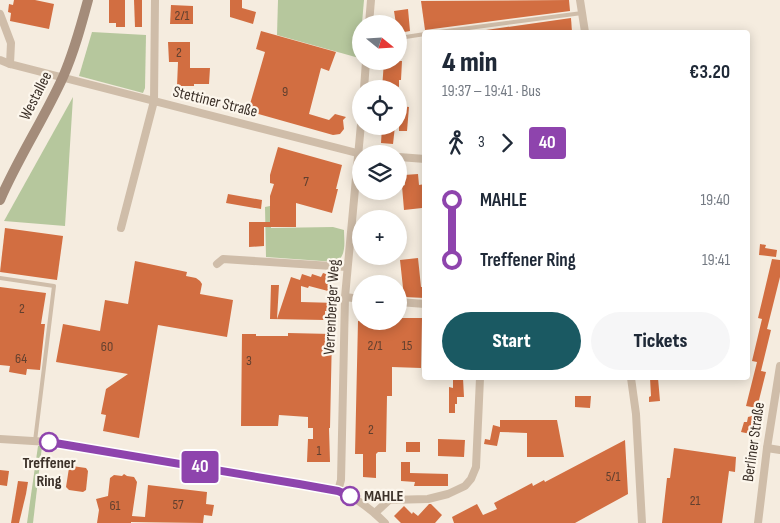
<!DOCTYPE html>
<html lang="en">
<head>
<meta charset="utf-8">
<style>
	body { margin:0; font-family:"Sofia Sans Condensed",sans-serif; background:#f6f6f7; color:#1f2937; height:100vh; display:flex; flex-direction:column; font-size:19px; white-space:nowrap }
	* { box-sizing:border-box; margin:0 }
	p { font-size:16px; color:#747a83 }
	.icon { flex:none; width:28px; height:28px; fill:none; stroke:currentColor; stroke-width:2; stroke-linecap:round; stroke-linejoin:round }
	.map { position:relative; flex:1; overflow:hidden }
	.panel { position:absolute; left:422px; top:30px; width:328px; height:350px; display:flex; flex-direction:column; background:#fff; border-radius:5px; box-shadow:0 2px 12px #0003 }
	.panel>* { flex:none }
	.badge { padding:0 10px; border-radius:4px; font-size:18px; line-height:32px }
	.needle { width:32px; rotate:108deg }
	.controls { position:absolute; left:352px; top:15px; display:grid; gap:10px }
	.controls a { display:grid; place-items:center; width:55px; height:55px; border-radius:50%; background:#fff; box-shadow:0 2px 12px #0003; font-size:25px }
	.map>.badge { position:absolute; translate:-50% -50%; box-shadow:0 0 0 2px #fff }
	.legs { display:flex; align-items:center; gap:8px; height:55px; padding:0 20px; font-size:16px }
	.legs p { margin-inline-start:auto }
	.head { display:flex; align-items:center; justify-content:space-between; height:85px; padding:0 20px }
	h1 { font-size:28px; font-weight:800; line-height:38px }
	.button { display:flex; gap:10px; margin-top:auto; padding:10px 20px }
	.button a { flex:1; height:58px; border-radius:30px; background:#1a5962; color:#fff; font-size:20px; font-weight:800; line-height:58px; text-align:center }
	.button a+a { background:#f6f6f7; color:#1f2937 }
	ul { padding:0 20px; list-style:none }
	li { display:flex; align-items:center; gap:18px; height:60px; font-size:19px }
	li i { display:grid; place-items:center; width:8px; height:100%; margin:0 6px; background:currentColor }
	li i::after { content:''; width:12px; height:12px; margin:-6px; border:4px solid; border-radius:50%; background:#fff }
	li p { margin-inline-start:auto }
	li:first-child i { background:linear-gradient(#0000 50%,currentColor 0) }
	li:last-child i { background:linear-gradient(currentColor 50%,#0000 0) }
	.map>svg:first-child { display:block }
	.green { fill:#b6c79d }
	.building { fill:#d26e41 }
	.lines { fill:none; stroke-linecap:round; stroke-linejoin:round }
	.service { stroke:#cfbda9; stroke-width:4 }
	.minor { stroke:#cfbda9; stroke-width:8 }
	.secondary { stroke:#a48c7a; stroke-width:10 }
	.line-1-casing { stroke:#fff; stroke-width:11 }
	.line-1 { stroke:#8e44ad; stroke-width:8 }
	.stop-1-dot { fill:#fff; stroke:#8e44ad; stroke-width:2.5 }
	.labels { text-anchor:middle; dominant-baseline:central; stroke-width:4.5; stroke-linejoin:round; paint-order:stroke }
	.number-label { font-size:14px; fill:#62402f }
	.street-label { font-size:16px; fill:#3c3129; stroke:#fcf6ec }
	.stop-label { font-size:16px; font-weight:bold; fill:#3c3129; stroke:#fcf6ec }
</style>
</head>
<body>
<div class="map">
<svg width="780" height="523" viewBox="0 0 780 523">
	<rect width="100%" height="100%" fill="#f5ecdf"/>
	<g class="green">
		<path d="M278,0H364L359,58L277,35Z"/>
		<path d="M92,32L146,35L145,88L143,93L79,76Z"/>
		<path d="M73,97L65,226L4,221Z"/>
		<path d="M270,206L271,228L333,227L344,230C344,241 347,256 336,262L266,257L265,207Z"/>
		<path d="M38,446H42L33,523H27Z"/>
	</g>
	<g class="building">
		<path d="M14,0H35L54,4L49,29L10,21L11,13L8,12L9,4L13,5Z"/>
		<path d="M109,0H125V27H116V23H109Z"/>
		<path d="M134,0H142V27H135Z"/>
		<path d="M230,0H242V8L256,12L253,24L230,17Z"/>
		<path d="M569,0L570,11L425,30L421,1Z"/>
		<path d="M171,5L193,6V24H170Z"/>
		<path d="M408,9L410,31L399,33V24H396L394,11Z"/>
		<path d="M571,18L572,32H486V30Z"/>
		<path d="M261,31L336,52L329,71L321,68L309,114L329,120L335,114L346,117L343,120L344,129L340,134L333,135L248,111L265,52L256,49Z"/>
		<path d="M168,42H190V68H210L209,84H194V86H177L178,62H169Z"/>
		<path d="M384,61H402L401,80H399V87L396,86V89H382Z"/>
		<path d="M399,106L409,107L407,131H399Z"/>
		<path d="M382,126H395L393,144L381,143Z"/>
		<path d="M278,147L342,165L336,189H338L332,213L296,203V227H264V246L249,247V222H270V196L274,184L270,183V175Z"/>
		<path d="M418,174L419,185L425,184V206H422V208L404,210L402,186L405,185L404,175Z"/>
		<path d="M228,194L262,200L261,209L226,203Z"/>
		<path d="M5,228L63,236L57,280L0,272Z"/>
		<path d="M760,244L766,245L765,248L777,250L776,257L759,255Z"/>
		<path d="M418,258L421,287H425V298L404,297L400,260Z"/>
		<path d="M772,259L780,260V277L767,329L771,330L761,371L766,372L757,408L746,406L757,362L752,361L762,319L758,318Z"/>
		<path d="M135,261L187,272L186,276L196,278L200,281L202,284L200,294L233,300L227,337L158,325L139,438L103,431L106,415L101,414L106,389L128,374L56,362L63,324L100,331L105,300L128,304Z"/>
		<path d="M323,273L332,276L328,291L309,286L308,288L301,286V302L337,303L336,311H325V320L270,319L271,285H279L277,319L291,277L300,280L302,274L311,277L312,274L321,277Z"/>
		<path d="M0,287L46,293L41,324H45L40,370L27,369L26,375L9,372L10,366L0,365Z"/>
		<path d="M399,318H422L421,368L392,367V396H387L386,452H378L376,454V478L363,477V454H355L358,321H399Z"/>
		<path d="M288,333L332,334L330,428H329L330,462H307L308,439H313V428H308V417L279,415L278,426H241L242,334H256V336H288Z"/>
		<path d="M453,378H463L464,397H457V404H455V413H449V387L453,388Z"/>
		<path d="M650,378H658L660,401L649,402V397L651,396Z"/>
		<path d="M575,396H591L590,408L575,407Z"/>
		<path d="M752,416L761,418L759,425L762,426L760,436L741,432L744,422H747L748,417Z"/>
		<path d="M500,420H557L564,457H527V433L500,432L497,446L484,444L485,439L490,440L493,425L500,427Z"/>
		<path d="M438,439L465,440L464,457L438,456Z"/>
		<path d="M625,440L628,494L575,523H454L452,517L477,504L483,515L497,509L494,503L532,483L533,486L544,480L545,482Z"/>
		<rect x="406" y="442" width="14" height="10"/>
		<path d="M674,448L736,457L735,472L729,471L722,523H662L667,478H670Z"/>
		<path d="M401,462H410V473L448,474V486H414L415,482L401,481Z"/>
		<path d="M72,466L86,468L88,471L86,490L83,492L69,490L66,487L69,468Z"/>
		<path d="M0,470L9,471L7,486L0,485Z"/>
		<path d="M124,474L127,476L134,477L137,482L132,516L145,517L148,485L207,492L206,504L214,505L212,516L204,515L203,523L131,522V523H97L99,510L96,499L108,496L110,478L114,475L122,476Z"/>
		<path d="M18,481L28,482L26,494L19,523H11Z"/>
		<path d="M429,504H431L442,515L435,523H401L394,516L404,506L412,514L413,512L418,516Z"/>
	</g>
	<g class="lines">
		<g class="service">
			<path d="M439,32L582,13"/>
			<path d="M399,38L425,34"/>
			<path d="M0,278L54,286L35,441"/>
		</g>
		<g class="minor">
			<path d="M580,0L585,32"/>
			<path d="M0,14L11,43L10,64L361,154"/>
			<path d="M369,24L371,0"/>
			<path d="M0,60L10,64"/>
			<path d="M364,89L366,61"/>
			<path d="M399,157L425,159"/>
			<path d="M121,228L154,101L155,0"/>
			<path d="M217,264L223,259L347,267"/>
			<path d="M345,297L361,299"/>
			<path d="M399,302L425,304"/>
			<path d="M631,378L636,414L642,523"/>
			<path d="M0,439L49,442L85,448L338,491C356,497 372,510 385,523"/>
			<path d="M767,448L780,450"/>
			<path d="M338,491L341,480L345,297L361,124"/>
			<path d="M375,513L389,500L428,499L448,494L465,486L471,479L476,467L480,378"/>
			<path d="M758,523L767,448L780,366"/>
		</g>
		<path class="secondary" d="M0,200C18,158 44,119 63,77C74,52 81,26 88,0"/>
	</g>
	<g class="lines">
		<g class="line-1-casing">
			<path id="line-1" d="M49,442L299,484L338,491L350,496"/>
		</g>
		<use href="#line-1" class="line-1"/>
	</g>
	<g class="stop-1-dot">
		<circle cx="49" cy="442" r="9"/>
		<circle cx="350" cy="496" r="9"/>
	</g>
	<g class="labels">
		<g class="number-label">
			<text x="182" y="15">2/1</text>
			<text x="179" y="52">2</text>
			<text x="285" y="91">9</text>
			<text x="306" y="181">7</text>
			<text x="22" y="308">2</text>
			<text x="375" y="345">2/1</text>
			<text x="407" y="345">15</text>
			<text x="107" y="346">60</text>
			<text x="21" y="358">64</text>
			<text x="249" y="360">3</text>
			<text x="371" y="429">2</text>
			<text x="319" y="450">1</text>
			<text x="613" y="476">5/1</text>
			<text x="695" y="500">21</text>
			<text x="178" y="504">57</text>
			<text x="115" y="505">61</text>
		</g>
		<g class="street-label">
			<text transform="translate(36 96) rotate(-63)">Westallee</text>
			<text transform="translate(215 102) rotate(14)">Stettiner Straße</text>
			<text transform="translate(332 307) rotate(-87)">Verrenberger Weg</text>
			<text transform="translate(754 442) rotate(-82)">Berliner Straße</text>
		</g>
		<g class="stop-label">
			<text x="49" y="463">Treffener<tspan x="49" dy="18">Ring</tspan></text>
			<text x="364" y="496" text-anchor="start">MAHLE</text>
		</g>
	</g>
</svg>
<div class="controls">
<a><svg class="needle" viewBox="-14 -14 28 28"><path d="M0-13l5 13h-10z" fill="#e53935"/><path d="M0 13l5-13h-10z" fill="#747a83"/></svg></a>
<a><svg class="icon" aria-label="locate" viewBox="0 0 24 24"><circle cx="12" cy="12" r="6"/><path d="M12 2v4M12 18v4M2 12h4M18 12h4"/></svg></a>
<a><svg class="icon" aria-label="layers" viewBox="0 0 24 24"><path d="M12 4l9 5-9 5-9-5zM3 14l9 5 9-5"/></svg></a>
<a>+</a>
<a>−</a>
</div>
<b class="badge" style="left:200px;top:467px;background:#8e44ad;color:#fff">40</b>
<section class="panel">
<div class="head"><div><h1>4 min</h1><p>19:37 – 19:41 · Bus</p></div><b>€3.20</b></div>
<div class="legs"><svg class="icon" aria-label="walk" viewBox="0 0 24 24"><circle cx="13" cy="4" r="2"/><path d="M13 8l-2 6 4 7M11 14l-3 7M7 12l3-4h3l4 4"/></svg>3<svg class="icon" aria-label="forward" viewBox="0 0 24 24"><path d="M9 5l7 7-7 7"/></svg><b class="badge" style="background:#8e44ad;color:#fff">40</b></div>
<ul>
<li><i style="color:#8e44ad"></i><b>MAHLE</b><p>19:40</p></li>
<li><i style="color:#8e44ad"></i><b>Treffener Ring</b><p>19:41</p></li>
</ul>
<div class="button"><a>Start</a><a>Tickets</a></div>
</section>
</div>
</body>
</html>
